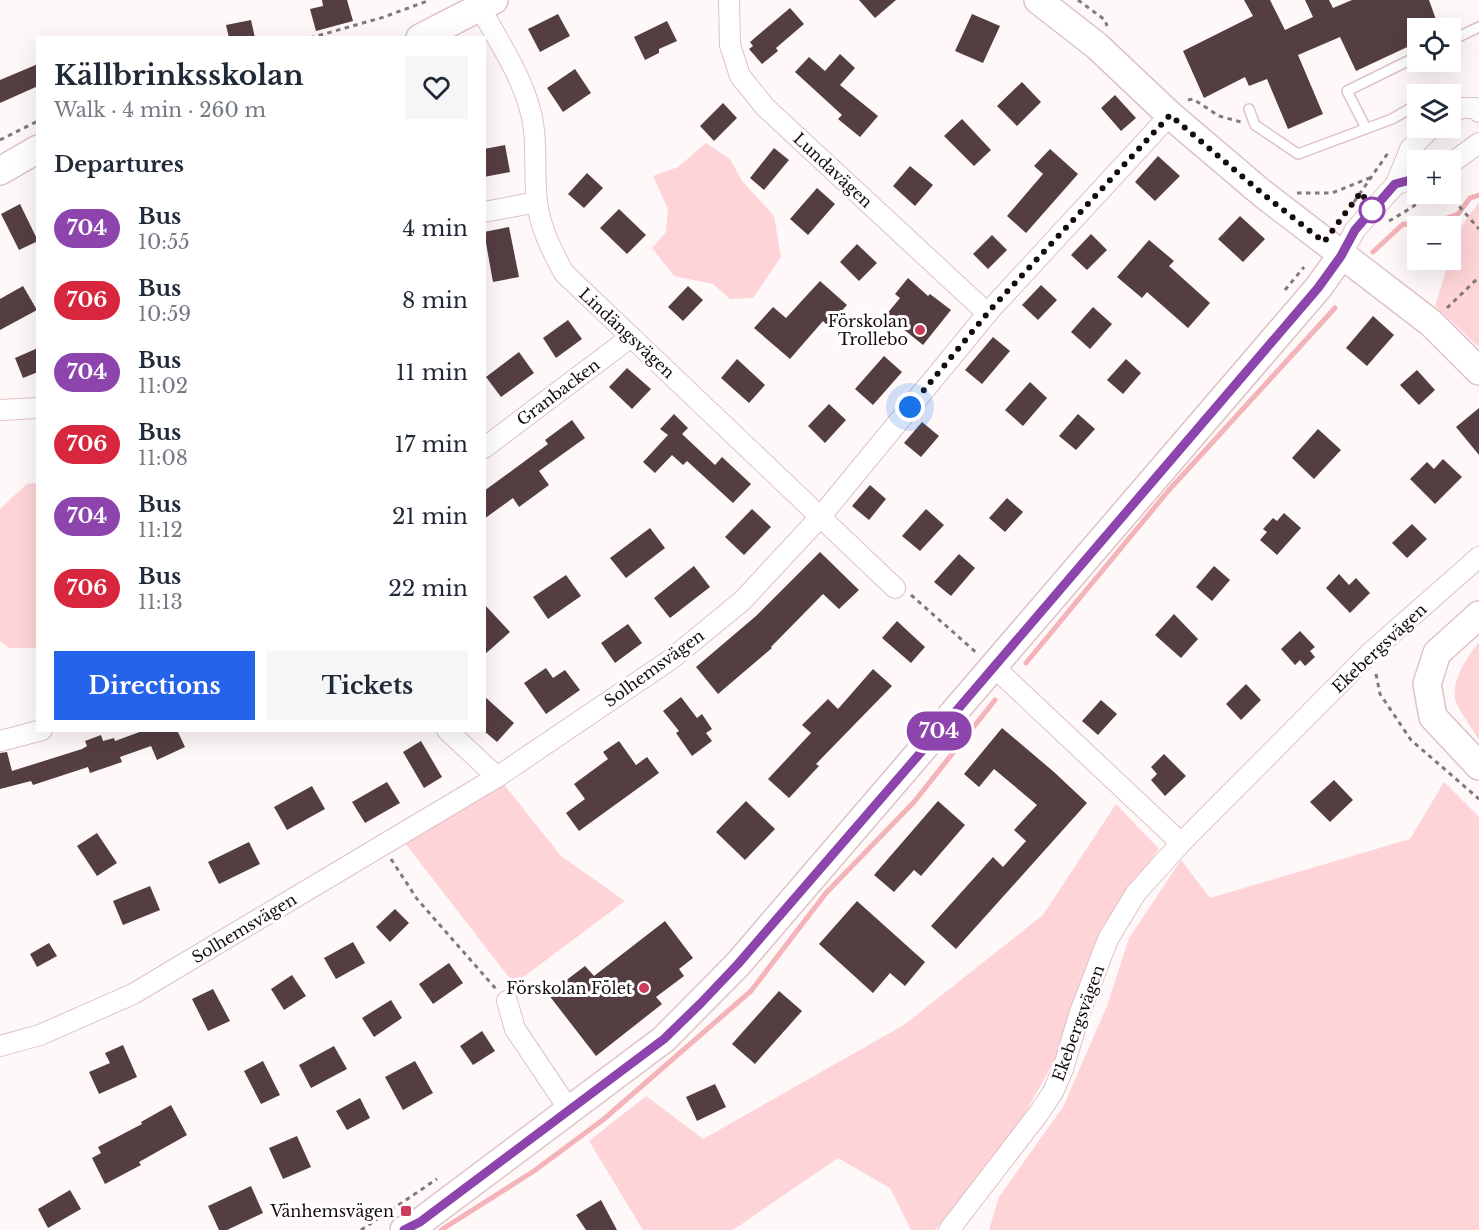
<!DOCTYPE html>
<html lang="en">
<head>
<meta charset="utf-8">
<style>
	body { margin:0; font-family:"Libre Baskerville",serif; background:#f6f6f7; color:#1f2937; height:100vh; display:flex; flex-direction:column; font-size:22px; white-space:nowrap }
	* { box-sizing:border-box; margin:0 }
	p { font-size:20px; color:#747a83 }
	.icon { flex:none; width:33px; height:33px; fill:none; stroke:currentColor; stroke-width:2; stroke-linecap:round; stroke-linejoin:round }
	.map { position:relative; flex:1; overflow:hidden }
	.drawer { position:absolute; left:36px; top:36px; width:450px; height:696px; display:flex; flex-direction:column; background:#fff; border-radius:0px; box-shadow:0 6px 24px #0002 }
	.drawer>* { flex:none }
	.badge { padding:0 12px; border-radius:20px; font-size:21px; line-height:39px }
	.controls { position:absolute; left:1407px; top:18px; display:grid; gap:12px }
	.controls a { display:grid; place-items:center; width:54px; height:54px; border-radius:0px; background:#fff; box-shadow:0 6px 24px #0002; font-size:30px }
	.you { position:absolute; width:30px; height:30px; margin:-15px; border:4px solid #fff; border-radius:50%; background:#1a73e8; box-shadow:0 0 0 9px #1a73e833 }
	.map>.badge { position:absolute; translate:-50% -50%; box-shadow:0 0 0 3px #fff }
	h2 { padding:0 18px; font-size:22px; line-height:54px }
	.round { display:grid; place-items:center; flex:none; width:63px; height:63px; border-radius:0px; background:#f6f6f7 }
	.overview { display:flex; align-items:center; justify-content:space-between; height:102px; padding:0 18px }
	h1 { font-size:28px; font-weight:700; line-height:45px }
	.action { display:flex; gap:12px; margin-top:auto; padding:12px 18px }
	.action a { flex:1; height:69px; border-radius:0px; background:#2563eb; color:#fff; font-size:24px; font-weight:700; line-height:69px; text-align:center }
	.action a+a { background:#f6f6f7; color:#1f2937 }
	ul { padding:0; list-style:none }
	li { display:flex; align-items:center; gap:18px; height:72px; padding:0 18px }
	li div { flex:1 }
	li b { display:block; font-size:22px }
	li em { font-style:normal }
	li .badge { min-width:66px; font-weight:700; text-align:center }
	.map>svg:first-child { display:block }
	.green { fill:#fed4d8 }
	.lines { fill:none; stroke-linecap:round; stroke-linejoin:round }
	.stream { stroke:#f3b3b9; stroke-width:5 }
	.building { fill:#553e41 }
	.lane-casing { stroke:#dfc2c5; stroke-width:12 }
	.street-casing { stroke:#dfc2c5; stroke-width:22 }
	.secondary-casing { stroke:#dfc2c5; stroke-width:30 }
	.path { stroke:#81797a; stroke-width:3; stroke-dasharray:4.5 4.5; stroke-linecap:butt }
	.lane { stroke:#fff; stroke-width:9 }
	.street { stroke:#fff; stroke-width:20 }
	.secondary { stroke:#fff; stroke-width:27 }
	.line-casing { stroke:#fff; stroke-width:14 }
	.line { stroke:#8e44ad; stroke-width:9 }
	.walk { stroke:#150c0d; stroke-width:6; stroke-dasharray:0 10.8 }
	.stop-dot { fill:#fff; stroke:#8e44ad; stroke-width:3 }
	.poi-dot { fill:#cb3b5b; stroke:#fff; stroke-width:2 }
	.labels { text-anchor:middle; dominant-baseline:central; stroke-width:6; stroke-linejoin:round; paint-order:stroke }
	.street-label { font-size:16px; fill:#150c0d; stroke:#fff }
	.poi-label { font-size:16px; fill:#150c0d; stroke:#fff; text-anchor:end }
</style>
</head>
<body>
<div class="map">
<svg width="1479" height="1230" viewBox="0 0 1479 1230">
	<rect width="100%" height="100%" fill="#fef8f8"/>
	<g class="green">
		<path d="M706,143L730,159L742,181L774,216L781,257L753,298L730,299L713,284L674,276L652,248L666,232L668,209L653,176L678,167Z"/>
		<path d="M1479,202V347L1435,306L1459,229Z"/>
		<path d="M37,483V648H9L0,641V509L27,484Z"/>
		<path d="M1479,643V740C1474,732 1457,707 1455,699C1452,680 1467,656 1479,643Z"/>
		<path d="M502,782L561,856L625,901L514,984L405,843Z"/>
		<path d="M1444,782L1479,817V1230H989L999,1197L1063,1107L1107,1006L1129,938L1181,860L1210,898L1410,839Z"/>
		<path d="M1116,804L1159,849L1101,928L1065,1042L1018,1126L935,1230H911L890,1188L838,1158L733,1230H643L589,1141L646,1096L703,1139L904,1025L1043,915Z"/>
	</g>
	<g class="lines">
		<g class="stream">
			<path d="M1373,252L1403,224L1435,226L1447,218L1458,214L1470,198L1479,195"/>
			<path d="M1026,663L1169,490L1335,308"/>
			<path d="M441,1230L534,1171L604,1119L751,991L826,893L914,802L995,700"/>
		</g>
	</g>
	<g class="building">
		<path d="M322,0H347L353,21L316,31L310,9L323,6Z"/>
		<path d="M859,0H896L875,18Z"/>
		<path d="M1244,0H1270L1285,30L1313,17L1305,0H1329L1333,8L1352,0H1429L1439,28H1418V42L1356,71L1340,37L1298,55L1323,114L1288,129L1267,79L1249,86L1245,77L1204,98L1183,51L1253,16Z"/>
		<path d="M790,8L804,24L776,48L778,51L762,64L749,49L753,46L750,42Z"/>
		<path d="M558,14L570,36L540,52L528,29Z"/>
		<path d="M972,14L1000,26L983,63L955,51Z"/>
		<path d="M251,20L255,38H229L226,25Z"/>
		<path d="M667,21L677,41L659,49V53L645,60L634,37Z"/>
		<path d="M840,54L855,68L840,85L878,116L860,137L838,119L842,115L795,72L809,57L825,71Z"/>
		<path d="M38,64V86L0,103V80Z"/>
		<path d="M575,69L591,93L563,112L547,88Z"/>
		<path d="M1022,82L1041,102L1017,126L997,106Z"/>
		<path d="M1115,95L1136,118L1121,131L1101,108Z"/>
		<path d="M723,103L737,118L714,141L700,126Z"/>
		<path d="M962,119L991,150L974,166L944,136Z"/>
		<path d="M505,145L510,172L484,177V149Z"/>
		<path d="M774,148L789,160L764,190L750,178Z"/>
		<path d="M1050,149L1078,174L1026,233L1007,216L1043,174L1034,166Z"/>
		<path d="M1158,156L1180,176L1155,201L1135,182Z"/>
		<path d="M910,166L933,185L915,206L893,186Z"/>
		<path d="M587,173L603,188L584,208L568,194Z"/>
		<path d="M817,188L835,204L808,235L790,219Z"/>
		<path d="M20,204L38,241L19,250L1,214Z"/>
		<path d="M619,209L646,235L627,254L600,228Z"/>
		<path d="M1240,216L1265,239L1243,262L1218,239Z"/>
		<path d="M509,227L519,277L493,282L484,232Z"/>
		<path d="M1091,234L1107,250L1087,270L1071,255Z"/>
		<path d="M992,235L1007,250L988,269L973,254Z"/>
		<path d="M1149,240L1174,261L1169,266L1210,303L1188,328L1147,292L1142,298L1117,277Z"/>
		<path d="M857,244L877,263L859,281L840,262Z"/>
		<path d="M908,278L928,296L930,294L951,310L923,345L886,315L900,298L895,294Z"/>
		<path d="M820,281L847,305L828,326L823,321L790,359L754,328L773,307L786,318Z"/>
		<path d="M1041,285L1057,300L1038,320L1022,305Z"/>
		<path d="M23,286L37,310L0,330V299Z"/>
		<path d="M688,286L703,300L683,321L668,307Z"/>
		<path d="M1093,307L1112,324L1090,349L1071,332Z"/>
		<path d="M1373,316L1394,335L1367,366L1346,348Z"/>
		<path d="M568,320L582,339L556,358L543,338Z"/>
		<path d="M993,337L1010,351L982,384L965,370Z"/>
		<path d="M38,348V372L23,378L15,358Z"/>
		<path d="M519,352L534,373L501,397L486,377Z"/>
		<path d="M884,356L902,372L873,405L855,389Z"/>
		<path d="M737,359L765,385L749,403L721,378Z"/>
		<path d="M1126,359L1141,373L1123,394L1107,380Z"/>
		<path d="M627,368L651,389L632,409L609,387Z"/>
		<path d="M1417,370L1435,390L1419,405L1400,385Z"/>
		<path d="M1030,382L1047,398L1023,426L1005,410Z"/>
		<path d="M829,404L846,420L825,443L808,426Z"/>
		<path d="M1479,408V455L1456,427Z"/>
		<path d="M674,414L688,428L682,434L715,465L722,457L751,484L733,503L687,461L683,465L672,455L655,473L643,462L668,435L660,429Z"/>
		<path d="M1078,414L1095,429L1076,450L1059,436Z"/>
		<path d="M572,420L585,438L539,471L549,485L519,507L513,498L484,519V491L548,444L545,440Z"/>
		<path d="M922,422L939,436L921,457L904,443Z"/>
		<path d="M1318,429L1341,450L1314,479L1292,458Z"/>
		<path d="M1443,459L1462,477L1435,504L1410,479L1427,462L1434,469Z"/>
		<path d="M870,485L886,499L869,520L852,506Z"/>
		<path d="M1007,498L1023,512L1005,532L989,518Z"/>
		<path d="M752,509L771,527L744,555L725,537Z"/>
		<path d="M926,509L944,525L920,551L902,536Z"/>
		<path d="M1284,513L1301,528L1277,555L1260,540L1267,532L1263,529L1273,518L1277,521Z"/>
		<path d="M1412,524L1427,539L1407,558L1392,543Z"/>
		<path d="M650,528L665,548L626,578L610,558Z"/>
		<path d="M820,552L859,590L839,609L823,594L771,647L772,648L718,694L696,667L756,616Z"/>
		<path d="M959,554L975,568L951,596L934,582Z"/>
		<path d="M694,566L710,587L670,618L654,598Z"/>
		<path d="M1214,566L1230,580L1212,601L1196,587Z"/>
		<path d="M1339,574L1349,585L1356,578L1370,593L1350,613L1326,588Z"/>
		<path d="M566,575L581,596L548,619L533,597Z"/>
		<path d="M484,604L510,632L484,655Z"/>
		<path d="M1174,614L1198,639L1181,658L1155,635Z"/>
		<path d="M897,621L925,647L911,663L882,638Z"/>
		<path d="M628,624L642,643L615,663L601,643Z"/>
		<path d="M1300,631L1315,647L1310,651L1315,657L1305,666L1300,660L1295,665L1281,649Z"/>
		<path d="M546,668L553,678L565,670L580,690L546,714L524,683Z"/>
		<path d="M873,669L892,686L816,764L819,766L789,798L768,779L811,733L802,725L828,699L838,709Z"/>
		<path d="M1246,684L1261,700L1241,720L1226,704Z"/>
		<path d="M484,696L514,723L497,742L484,731Z"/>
		<path d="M681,697L697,718L702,714L712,729L706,733L712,741L692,756L676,733L679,731L663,711Z"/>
		<path d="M1101,700L1117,714L1098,735L1082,721Z"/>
		<path d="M1002,728L1054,772L1087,803L956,949L931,926L993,857L1003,867L1026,841L1014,830L1037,805L994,769L979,787L964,774Z"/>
		<path d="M145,730H177L185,747L157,760L151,746L120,757L122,762L90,773L88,767L33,785L31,781L0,789V753L7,752L12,771L82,749L87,746L85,741L101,735L103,741L114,738L115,741Z"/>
		<path d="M421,741L442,777L424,788L403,752Z"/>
		<path d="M619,741L636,765L647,757L659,773L579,831L566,813L585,799L574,784L608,759L603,752Z"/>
		<path d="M1164,754L1186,776L1165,796L1151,780L1157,774L1151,767Z"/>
		<path d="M1334,780L1353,800L1330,822L1310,802Z"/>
		<path d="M387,782L400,803L365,823L352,802Z"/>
		<path d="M312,786L325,809L287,830L274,807Z"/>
		<path d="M746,801L775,829L745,860L716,832Z"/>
		<path d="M938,801L965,825L921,876L914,870L894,892L874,875Z"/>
		<path d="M97,833L117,863L97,876L77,846Z"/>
		<path d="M249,842L260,864L219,884L208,862Z"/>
		<path d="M150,886L160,910L123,925L113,901Z"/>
		<path d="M857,901L925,962L905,986L890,973L873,993L819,944Z"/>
		<path d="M395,909L409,923L390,942L376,927Z"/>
		<path d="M665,921L693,958L679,969L684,976L656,997L662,1004L596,1056L548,994L585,966L594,976Z"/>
		<path d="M353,942L365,963L336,979L324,958Z"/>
		<path d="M49,943L57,956L37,967L30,954Z"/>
		<path d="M449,963L463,983L433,1004L419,984Z"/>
		<path d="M292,975L306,996L284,1010L271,989Z"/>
		<path d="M213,989L230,1021L208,1031L192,999Z"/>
		<path d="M779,991L802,1011L755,1064L732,1044Z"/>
		<path d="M391,1000L402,1018L374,1037L362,1018Z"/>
		<path d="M482,1031L495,1051L473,1065L460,1046Z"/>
		<path d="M123,1045L137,1077L99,1094L89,1072L110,1063L105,1053Z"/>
		<path d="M334,1046L347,1069L311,1088L299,1065Z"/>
		<path d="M263,1061L280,1095L261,1104L244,1071Z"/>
		<path d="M415,1061L433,1093L403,1110L385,1077Z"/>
		<path d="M715,1084L726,1107L697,1121L686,1097Z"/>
		<path d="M360,1098L370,1118L347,1130L336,1111Z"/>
		<path d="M171,1105L187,1135L139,1162L141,1165L105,1184L92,1158L101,1153L98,1147L142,1124L141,1122Z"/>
		<path d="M297,1136L311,1167L283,1179L269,1148Z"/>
		<path d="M251,1186L263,1213L227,1230H219L208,1206Z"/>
		<path d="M70,1190L81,1209L48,1228L38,1209Z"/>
		<path d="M601,1200L617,1230H586L576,1215Z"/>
	</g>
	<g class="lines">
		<g class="lane-casing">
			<g id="lane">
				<path d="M1450,41L1479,27"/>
				<path d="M1249,109L1255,125L1298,154L1392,119L1418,104"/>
				<path d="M1366,128L1347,91L1418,56"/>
			</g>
		</g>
		<g class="street-casing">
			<g id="street">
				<path d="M729,0L730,45L740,76L765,107L987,313"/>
				<path d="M480,7C497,39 519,71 529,106C539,138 533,169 537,201C540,228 552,251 564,273L895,588"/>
				<path d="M1450,114L1461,108H1475L1479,112"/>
				<path d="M1450,164L1479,143"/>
				<path d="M1396,184L1418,178"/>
				<path d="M484,212L537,202"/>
				<path d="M1341,256L1355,230L1396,184L1410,149L1431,128"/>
				<path d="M0,410L38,408"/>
				<path d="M484,448L631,337"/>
				<path d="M993,666L1181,843L1371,652L1479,557"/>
				<path d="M447,730L497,777"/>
				<path d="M0,741L42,730"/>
				<path d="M507,1001L515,1029L570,1111"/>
				<path d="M0,1046L40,1035L133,994L497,777L670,660L742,601L821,516L991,309L1170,115"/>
				<path d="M949,1230L1039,1113L1053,1092L1063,1069L1080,1012L1108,939L1136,893L1181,843"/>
			</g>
		</g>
		<g class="secondary-casing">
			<g id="secondary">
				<path d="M1038,0L1097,46L1170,115L1263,194L1431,323L1479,371"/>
				<path d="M420,38L494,0"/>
				<path d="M0,171L38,149"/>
				<path d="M1479,615L1437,653L1427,684L1433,717L1479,766"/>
				<path d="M404,1230L420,1222L664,1039L738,964L1318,288L1341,256"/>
			</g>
		</g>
		<g class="path">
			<path d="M1078,0L1105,20L1107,26"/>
			<path d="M310,38L384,17L430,0"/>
			<path d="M1440,94L1450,89L1457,90"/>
			<path d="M1188,100L1193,99L1219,116L1241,122"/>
			<path d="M0,140L38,121"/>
			<path d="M1450,191L1459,206L1479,229"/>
			<path d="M1297,193H1332L1372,177"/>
			<path d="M1354,202L1388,153"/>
			<path d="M1389,221L1411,208L1430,194"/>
			<path d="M1285,290L1304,267"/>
			<path d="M1447,308L1479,277"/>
			<path d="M911,595L978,654"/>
			<path d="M1376,674L1380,694L1411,740L1479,799"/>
			<path d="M391,859L417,899L496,989"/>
			<path d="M361,1230L437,1179"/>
		</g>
		<use href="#lane" class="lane"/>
		<use href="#street" class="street"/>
		<use href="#secondary" class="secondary"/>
	</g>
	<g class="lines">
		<g class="line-casing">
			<path id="line" d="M404,1230L420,1222L664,1039L701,1003L738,964L922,751L1318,288L1341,256L1355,230L1395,184L1418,178"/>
		</g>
		<use href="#line" class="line"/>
		<path class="walk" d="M910,407L991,309L1170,115L1263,194L1324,242L1361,192L1372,210"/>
	</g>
	<circle class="stop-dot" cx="1372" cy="210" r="12"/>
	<g class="poi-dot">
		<circle cx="920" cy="330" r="6"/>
		<circle cx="644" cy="988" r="6"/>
		<rect x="400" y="1205" width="12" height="12" rx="3"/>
	</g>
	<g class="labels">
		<g class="street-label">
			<text transform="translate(833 170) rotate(43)">Lundavägen</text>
			<text transform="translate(627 333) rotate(43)">Lindängsvägen</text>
			<text transform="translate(558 392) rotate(-37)">Granbacken</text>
			<text transform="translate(1379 648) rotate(-43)">Ekebergsvägen</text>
			<text transform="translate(654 668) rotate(-36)">Solhemsvägen</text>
			<text transform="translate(244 928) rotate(-31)">Solhemsvägen</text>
			<text transform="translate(1078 1023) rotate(-70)">Ekebergsvägen</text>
		</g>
		<g class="poi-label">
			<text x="908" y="321">Förskolan<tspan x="908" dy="18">Trollebo</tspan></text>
			<text x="632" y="988">Förskolan Fölet</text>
			<text x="394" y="1211">Vänhemsvägen</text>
		</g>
	</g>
</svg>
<div class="controls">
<a><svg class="icon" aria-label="locate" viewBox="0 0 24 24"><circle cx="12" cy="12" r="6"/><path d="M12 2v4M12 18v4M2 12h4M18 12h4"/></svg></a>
<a><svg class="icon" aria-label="layers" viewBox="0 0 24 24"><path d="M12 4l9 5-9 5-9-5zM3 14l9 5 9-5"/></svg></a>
<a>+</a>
<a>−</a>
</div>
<div class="you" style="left:910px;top:407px"></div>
<b class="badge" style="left:939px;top:731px;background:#8e44ad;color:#fff">704</b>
<section class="drawer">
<div class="overview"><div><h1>Källbrinksskolan</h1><p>Walk · 4 min · 260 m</p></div><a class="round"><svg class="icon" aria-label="heart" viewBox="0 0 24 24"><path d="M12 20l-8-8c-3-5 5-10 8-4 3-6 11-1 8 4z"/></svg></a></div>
<h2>Departures</h2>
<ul>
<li><span class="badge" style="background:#8e44ad;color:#fff">704</span><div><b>Bus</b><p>10:55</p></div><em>4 min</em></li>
<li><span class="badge" style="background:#d7263d;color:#fff">706</span><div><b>Bus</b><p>10:59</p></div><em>8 min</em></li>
<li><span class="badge" style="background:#8e44ad;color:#fff">704</span><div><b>Bus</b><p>11:02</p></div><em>11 min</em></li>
<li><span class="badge" style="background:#d7263d;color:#fff">706</span><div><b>Bus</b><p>11:08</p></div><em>17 min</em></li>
<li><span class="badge" style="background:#8e44ad;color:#fff">704</span><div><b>Bus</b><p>11:12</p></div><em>21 min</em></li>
<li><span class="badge" style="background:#d7263d;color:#fff">706</span><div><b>Bus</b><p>11:13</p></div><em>22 min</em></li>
</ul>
<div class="action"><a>Directions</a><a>Tickets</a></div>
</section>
</div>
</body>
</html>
